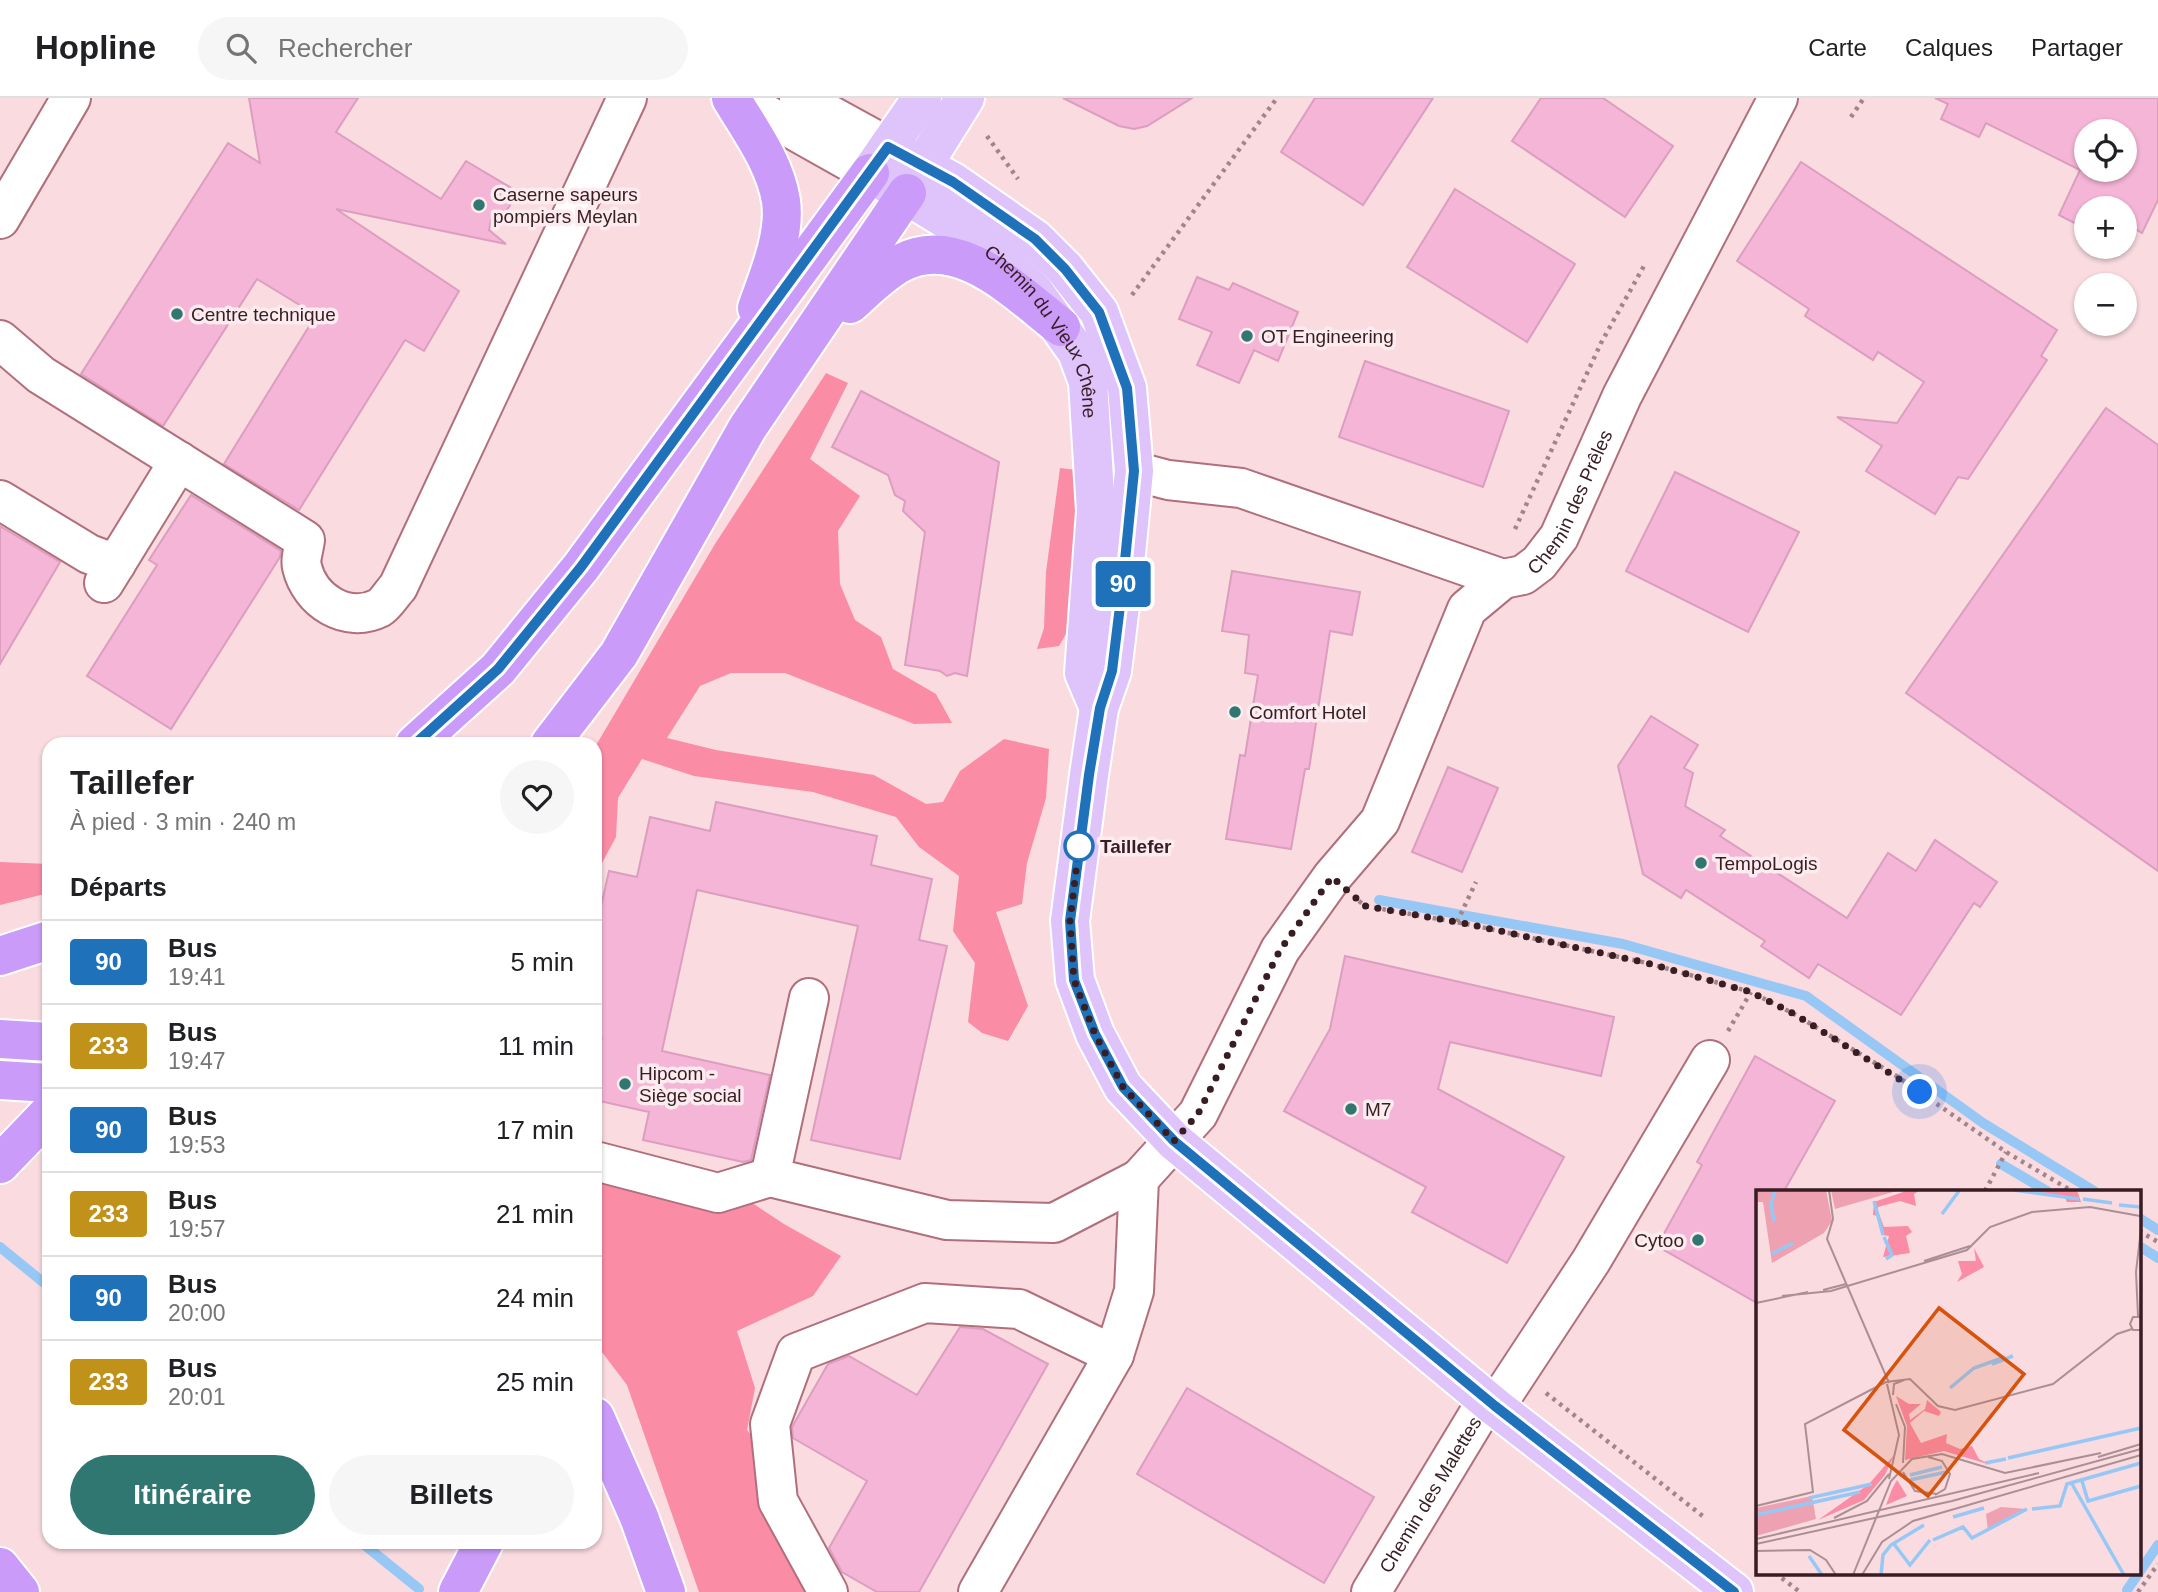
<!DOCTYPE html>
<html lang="fr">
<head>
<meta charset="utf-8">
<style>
	body { margin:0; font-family:Helvetica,sans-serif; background:#f6f6f6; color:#202124; height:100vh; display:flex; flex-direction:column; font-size:26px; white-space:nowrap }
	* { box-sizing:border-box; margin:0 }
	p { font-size:23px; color:#757577 }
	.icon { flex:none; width:38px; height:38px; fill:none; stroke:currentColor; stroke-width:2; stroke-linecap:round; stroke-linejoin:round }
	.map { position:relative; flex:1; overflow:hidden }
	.side { position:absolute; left:42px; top:639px; width:560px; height:812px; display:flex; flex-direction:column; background:#fff; border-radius:21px; box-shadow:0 2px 5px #0004 }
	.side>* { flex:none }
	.badge { padding:0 14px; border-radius:5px; font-size:24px; line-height:46px }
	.tools { position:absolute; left:2074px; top:21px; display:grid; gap:14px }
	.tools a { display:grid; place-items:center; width:63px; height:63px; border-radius:50%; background:#fff; box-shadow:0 2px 5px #0004; font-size:35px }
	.you { position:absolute; width:35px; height:35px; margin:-18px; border:5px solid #fff; border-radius:50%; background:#1a73e8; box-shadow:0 0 0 10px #1a73e833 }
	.map>.badge { position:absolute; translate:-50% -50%; box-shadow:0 0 0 4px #fff }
	h2 { padding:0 28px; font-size:26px; line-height:63px }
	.round { display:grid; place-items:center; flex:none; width:74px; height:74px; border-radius:37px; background:#f6f6f6 }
	.overview { display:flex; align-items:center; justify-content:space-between; height:119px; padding:0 28px }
	h1 { font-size:33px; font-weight:600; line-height:52px }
	.cta { display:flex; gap:14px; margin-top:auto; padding:14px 28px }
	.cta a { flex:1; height:80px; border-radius:42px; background:#2f7770; color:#fff; font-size:28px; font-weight:600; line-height:80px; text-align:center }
	.cta a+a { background:#f6f6f6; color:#202124 }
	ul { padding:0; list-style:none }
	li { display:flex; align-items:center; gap:21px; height:84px; padding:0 28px; border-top:2px solid #e0e0e0 }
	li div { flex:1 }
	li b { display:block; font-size:26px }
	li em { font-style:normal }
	li .badge { min-width:77px; font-weight:700; text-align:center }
	header { display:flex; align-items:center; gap:42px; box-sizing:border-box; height:98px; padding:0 35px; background:#fff; border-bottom:2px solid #e0e0e0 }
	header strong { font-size:33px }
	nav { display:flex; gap:38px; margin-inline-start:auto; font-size:24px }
	.search { width:490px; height:63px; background:#f6f6f6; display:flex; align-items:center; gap:18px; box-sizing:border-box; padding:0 24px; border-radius:38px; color:#757577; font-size:26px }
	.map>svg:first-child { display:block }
	.forest { fill:#fb8ca5 }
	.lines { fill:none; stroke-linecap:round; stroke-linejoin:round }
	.stream { stroke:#97c8f5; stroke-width:10 }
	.building { fill:#f5b5d6; stroke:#dc9ebf; stroke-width:2; fill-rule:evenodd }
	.minor-casing { stroke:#b06f7c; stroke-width:42 }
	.major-casing { stroke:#fff; stroke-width:42 }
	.highway-casing { stroke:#fff; stroke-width:42 }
	.path { stroke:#a2858b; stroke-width:4.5; stroke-dasharray:3.5 5; stroke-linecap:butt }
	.minor { stroke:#fff; stroke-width:38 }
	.major { stroke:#dfc3fb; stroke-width:38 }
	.highway { stroke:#ca9bf9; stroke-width:38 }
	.line-casing { stroke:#fff; stroke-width:16 }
	.line { stroke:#1f72b9; stroke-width:10 }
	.walk { stroke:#381d23; stroke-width:7; stroke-dasharray:0 12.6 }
	.poi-dot { fill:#2f7770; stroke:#fcecef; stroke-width:2.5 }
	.stop-dot { fill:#fff; stroke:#1f72b9; stroke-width:3.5 }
	.labels { text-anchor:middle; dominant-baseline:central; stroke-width:7; stroke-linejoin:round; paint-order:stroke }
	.poi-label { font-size:19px; fill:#381d23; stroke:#fcecef; text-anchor:start }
	.street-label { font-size:19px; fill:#381d23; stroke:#fcecef }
	.stop-label { font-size:19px; font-weight:bold; fill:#381d23; stroke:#fcecef; text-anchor:start }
	.inset-river { fill:none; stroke:#97c8f5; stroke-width:3.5 }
	.inset-road { fill:none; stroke:#ac8f94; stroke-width:2 }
	.view { fill:#d6530e; fill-opacity:0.15; stroke:#d6530e; stroke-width:3.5 }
	.inset-edge { fill:none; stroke:#381d23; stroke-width:3.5 }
</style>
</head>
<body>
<header>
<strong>Hopline</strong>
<div class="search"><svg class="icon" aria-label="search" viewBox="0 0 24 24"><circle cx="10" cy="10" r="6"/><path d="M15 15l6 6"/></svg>Rechercher</div>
<nav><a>Carte</a><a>Calques</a><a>Partager</a></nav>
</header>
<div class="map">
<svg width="2158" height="1494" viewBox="0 0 2158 1494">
	<rect width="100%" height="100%" fill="#f9dbe0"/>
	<g class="forest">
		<path d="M826,275L848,285L810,361L860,398L838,433L840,486L855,522L881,539L893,571L936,596L952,625L914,626L785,575H731L700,588L667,640L716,652L874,677L926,706L943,704L960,673L1004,641L1049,651L1046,700L1027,765L1022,806L996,814L1028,908L1008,943L982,935L968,924L975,865L953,833L959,778L919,749L896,719L813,694L694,678L642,661L618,700L616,739L595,778V649L715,446Z"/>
		<path d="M1060,370L1085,373L1077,517L1059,548L1037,551L1044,530L1046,474Z"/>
		<path d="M0,764L49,766V795L0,807Z"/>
		<path d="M595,1037L623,1062L716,1081L784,1126L841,1158L813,1198L737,1233L755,1290L747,1332L794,1389L792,1434L842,1494H699L627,1287L595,1245Z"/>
	</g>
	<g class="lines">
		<g class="stream">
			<path d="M1379,802L1623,846L1806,898L1983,1025L2094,1093"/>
			<path d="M2001,1066L2047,1093"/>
			<path d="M2139,1120L2158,1132"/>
			<path d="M2139,1148L2158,1160"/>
			<path d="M0,1149L49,1189"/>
			<path d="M361,1444L419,1491"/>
			<path d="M2127,1492L2158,1447"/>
		</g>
	</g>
	<g class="building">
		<path d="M249,0H358L336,34L441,101L466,63L518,94L507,112L504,125L491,122L489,132L506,146L336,111L459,193L424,253L405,242L299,412L224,366L316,217L257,181L163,328L81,276L228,45L260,65Z"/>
		<path d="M1063,0H1192L1147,28L1134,31L1119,28Z"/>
		<path d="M1315,0H1433L1363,107L1281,54Z"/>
		<path d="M1541,0H1603L1673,48L1625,119L1512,43Z"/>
		<path d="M1935,0H2158V102L2142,135L2126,125L2124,128V110H2086V131L2059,117L2080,72L1986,25L1979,39L1941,21L1948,6ZM2086,33H2124V72H2086Z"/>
		<path d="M1801,64L2057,232L2041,258L2047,262L1968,381L1958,379L1935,416L1866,373L1882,348L1837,319L1897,325L1924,284L1878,254L1873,262L1805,218L1809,211L1737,163Z"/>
		<path d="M1455,91L1575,166L1527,244L1407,169Z"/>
		<path d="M1197,179L1229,192L1233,185L1298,214L1278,263L1254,252L1239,285L1197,267L1212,234L1179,221Z"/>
		<path d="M1365,263L1509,313L1483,389L1339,339Z"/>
		<path d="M861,293L999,364L967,578L955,575L947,578L940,573L905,567L925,434L903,413L905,403L895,397L888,377L832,349Z"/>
		<path d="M2106,310L2158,347V773L1906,595Z"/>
		<path d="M1675,374L1799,434L1748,534L1626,473Z"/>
		<path d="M191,397L281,453L280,459L171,631L87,578L157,467L149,462Z"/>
		<path d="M0,428L60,464L0,566Z"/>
		<path d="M1232,473L1360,494L1352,537L1330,533L1309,671H1305L1291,751L1226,741L1240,657L1245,658L1258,577L1245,575L1249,537L1222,533Z"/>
		<path d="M1651,618L1698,647L1684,670L1693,675L1685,708L1725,732L1720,738L1847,820L1888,755L1916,773L1935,742L1997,784L1980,809L1974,805L1901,917L1818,866L1809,880L1761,848L1765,843L1686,792L1681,800L1643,776L1618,668Z"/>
		<path d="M1448,669L1498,690L1462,774L1412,754Z"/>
		<path d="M716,704L877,738L871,767L932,781L919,842L947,848L900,1061L811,1042L858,828L697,792L662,953L770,977L751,1062L743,1064L643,1042L649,1014L595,1002V970L602,940L595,938V835L609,773L637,779L650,719L710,733Z"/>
		<path d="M1345,858L1614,919L1601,978L1450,944L1438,991L1564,1059L1507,1165L1412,1114L1426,1089L1284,1013L1330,931Z"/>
		<path d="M1755,958L1835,1003L1784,1093H1757V1205L1657,1148L1702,1067L1697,1064Z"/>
		<path d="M960,1229L983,1231L1048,1266L919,1494H877L842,1474L829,1450L867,1383L793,1340L792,1329L828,1266L849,1258L917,1297Z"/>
		<path d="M1187,1290L1374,1399L1324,1485L1137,1376Z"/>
	</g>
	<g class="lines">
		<g class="minor-casing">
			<g id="minor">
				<path d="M737,0L870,75"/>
				<path d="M799,0L888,49"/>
				<path d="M0,121L71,0"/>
				<path d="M0,242L41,277L305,442C304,450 300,462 302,469C310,503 347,526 379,510C386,506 392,495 398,489L627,0"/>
				<path id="s1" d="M1134,373L1168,382L1241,390L1503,481L1523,477L1539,465L1559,439L1622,298L1778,0"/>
				<path d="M0,402L89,456L116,466"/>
				<path d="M104,485L179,363"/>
				<path d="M809,900L770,1079L947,1122L1054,1125L1139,1081"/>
				<path d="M595,1063L718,1095L770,1079"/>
				<path d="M1495,1309L1591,1163L1710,962"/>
				<path d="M828,1494L778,1403L770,1326L796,1255L925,1205L1019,1211L1114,1257"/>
				<path d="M978,1494L1114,1257L1134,1193L1139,1081L1198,1016L1280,852L1332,779L1380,723L1467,511L1503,481"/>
				<path id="s2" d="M1371,1494L1478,1317L1491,1303"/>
			</g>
		</g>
		<g class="major-casing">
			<g id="major">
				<path id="s3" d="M922,0L870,75L967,134L1010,169L1035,195L1077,254L1088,284L1096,413L1084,575L1099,610"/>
				<path d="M888,49L953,84L1035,141L1065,171L1099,214L1127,290L1134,373L1125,466L1112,573L1099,610L1089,677L1070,823L1075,882L1095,936L1123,989L1174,1043L1495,1309L1734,1494"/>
				<path d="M909,90L965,0"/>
			</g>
		</g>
		<g class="highway-casing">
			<g id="highway">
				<path d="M731,0C750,32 775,65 781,103C786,137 768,179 757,210"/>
				<path d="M850,206C866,192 882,175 901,165C959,134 1018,196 1061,229"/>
				<path d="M415,646L498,571L581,469L870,75"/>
				<path d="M550,646L619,556L748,329L907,95"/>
				<path d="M0,858L49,842"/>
				<path d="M0,941L49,944"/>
				<path d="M0,982L49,985"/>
				<path d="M0,1066L48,1016"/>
				<path d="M595,1319L639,1419L666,1494"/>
				<path d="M0,1469L20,1494"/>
				<path d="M458,1494L484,1444"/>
			</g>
		</g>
		<g class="path">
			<path d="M1851,19L1864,0"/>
			<path d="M987,38L1018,81"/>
			<path d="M1132,197L1277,0"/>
			<path d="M1515,431L1601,245L1645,166"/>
			<path d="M1359,803L1365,808L1467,826L1647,865L1751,894L1796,917L1898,979L2006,1054L2072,1093"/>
			<path d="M1457,824L1476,784"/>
			<path d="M1728,933L1751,894"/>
			<path d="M1985,1093L2006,1054"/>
			<path d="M2139,1133L2158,1144"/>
			<path d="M1546,1295L1704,1419"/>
			<path d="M1775,1475L1800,1494"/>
			<path d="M2138,1494L2158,1466"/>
		</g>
		<use href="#minor" class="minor"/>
		<use href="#major" class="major"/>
		<use href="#highway" class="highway"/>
	</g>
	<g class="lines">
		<g class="line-casing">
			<path id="line" d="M415,646L498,571L581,469L888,49L953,84L1035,141L1065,171L1099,214L1127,290L1134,373L1122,492L1112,573L1100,610L1089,677L1070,823L1074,882L1095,936L1123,989L1174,1043L1495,1308L1734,1494"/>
		</g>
		<use href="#line" class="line"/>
		<path class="walk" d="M1079,748L1070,823L1074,882L1095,936L1123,989L1174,1043L1198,1016L1280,852L1332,779L1365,808L1468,826L1647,865L1751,894L1796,917L1920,994"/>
	</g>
	<g class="poi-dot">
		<circle cx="479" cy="107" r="7"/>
		<circle cx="177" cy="216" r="7"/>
		<circle cx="1247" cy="238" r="7"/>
		<circle cx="1235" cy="614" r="7"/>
		<circle cx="1701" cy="765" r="7"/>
		<circle cx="625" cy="986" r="7"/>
		<circle cx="1351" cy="1011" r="7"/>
		<circle cx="1698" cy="1142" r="7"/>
	</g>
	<circle class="stop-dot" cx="1079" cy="748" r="14"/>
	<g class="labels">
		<g class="poi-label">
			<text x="493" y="96">Caserne sapeurs<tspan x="493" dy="22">pompiers Meylan</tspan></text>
			<text x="191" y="216">Centre technique</text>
			<text x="1261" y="238">OT Engineering</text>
			<text x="1249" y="614">Comfort Hotel</text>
			<text x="1715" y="765">TempoLogis</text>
			<text x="639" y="975">Hipcom -<tspan x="639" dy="22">Siège social</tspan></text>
			<text x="1365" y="1011">M7</text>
			<text x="1684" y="1142" text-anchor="end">Cytoo</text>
		</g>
		<g class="street-label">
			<text stroke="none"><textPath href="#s3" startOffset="334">Chemin du Vieux Chêne</textPath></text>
			<text stroke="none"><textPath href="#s1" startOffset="495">Chemin des Prêles</textPath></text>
			<text stroke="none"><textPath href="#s2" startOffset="114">Chemin des Malettes</textPath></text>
		</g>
		<g class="stop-label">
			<text x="1100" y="748">Taillefer</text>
		</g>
	</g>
	<g transform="translate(1756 1092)">
		<rect width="385" height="385" fill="#f9dbe0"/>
		<path d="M0,0H70L76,31L68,43L16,73L7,12H0ZM75,0H144L79,19ZM56,306L60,329L0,346V318ZM245,317L271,319L232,341L230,324Z" fill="#eea1b0"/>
		<path d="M153,0H164L158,4L160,16L144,11L122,17V21L128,37L152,36L156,42L150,46L154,63L127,67L133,46L126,45L122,26L117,25L118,12ZM258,0H321L325,12H311L308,6ZM218,58L228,77L201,92L206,84L202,71H220ZM140,206L153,214H165L153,224L154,230L169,219L171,210L185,222L183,226L168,221L154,233L165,253L191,244L190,253L204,259L216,256L223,269L235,275L188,261L149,270L151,236ZM138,265L129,285L108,310L62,330L113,294ZM141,290L151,306L130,315L136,299Z" fill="#fb8ca5"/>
		<path class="inset-river" d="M258,0L323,9M327,9L356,13M118,11L127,45M363,15L385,17M186,24L203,1M18,31L15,15L19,0M128,47L136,65L130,69M16,64L37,53M236,174L257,166M194,198L218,178L249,167M252,268L385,238M229,273L250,269M154,285L186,277M154,290L190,282M326,291L332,311L385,296M316,294L368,385M53,308L116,294M276,319L304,316L311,294L385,273M0,325L104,302M197,327L228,318M177,350L207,337L216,348L271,319M138,354L154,375L174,350M53,366L66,385M125,385L127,365L135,355L168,335"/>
		<path class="inset-road" d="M73,0L77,29L71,49L133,193M168,71L214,56M67,100L90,94M26,106L75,101L211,60L234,37L276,22L334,17L384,26M0,113L52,102M382,126L380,82L385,39M385,127H377L374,134L377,140H385M130,192L154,189L182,216L199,220L297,194L361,144L376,139M131,194L143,245L133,289M137,205L138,194L148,190M140,214L149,237L147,273M172,267L186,271L194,284L189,299L179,305M342,267L385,254M147,282L159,301L181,304M0,316L57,302L49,234L130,192M78,328L111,311L133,284M0,349L283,283M0,354L196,311L385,259M0,361L54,360L70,370L80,385M97,385L135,291L156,269L186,264L249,283L345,263M106,385L126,352L157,331L385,265"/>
		<path class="view" d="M183,118L268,184L172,306L88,240Z"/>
		<rect width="385" height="385" class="inset-edge"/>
	</g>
</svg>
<div class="tools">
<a><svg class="icon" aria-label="locate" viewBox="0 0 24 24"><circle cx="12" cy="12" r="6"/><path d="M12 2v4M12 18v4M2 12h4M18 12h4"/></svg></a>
<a>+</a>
<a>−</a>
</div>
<div class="you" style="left:1920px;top:994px"></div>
<b class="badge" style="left:1123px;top:486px;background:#1f72b9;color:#fff">90</b>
<section class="side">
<div class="overview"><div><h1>Taillefer</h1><p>À pied · 3 min · 240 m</p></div><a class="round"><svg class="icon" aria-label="heart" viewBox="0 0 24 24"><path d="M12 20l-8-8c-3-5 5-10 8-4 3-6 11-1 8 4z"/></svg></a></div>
<h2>Départs</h2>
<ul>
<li><span class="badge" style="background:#1f72b9;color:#fff">90</span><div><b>Bus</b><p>19:41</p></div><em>5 min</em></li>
<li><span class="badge" style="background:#c0921a;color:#fff">233</span><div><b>Bus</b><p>19:47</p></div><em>11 min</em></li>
<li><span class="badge" style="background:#1f72b9;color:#fff">90</span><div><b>Bus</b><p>19:53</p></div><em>17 min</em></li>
<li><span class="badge" style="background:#c0921a;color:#fff">233</span><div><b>Bus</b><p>19:57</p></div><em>21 min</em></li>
<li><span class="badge" style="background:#1f72b9;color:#fff">90</span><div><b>Bus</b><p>20:00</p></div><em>24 min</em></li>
<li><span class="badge" style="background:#c0921a;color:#fff">233</span><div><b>Bus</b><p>20:01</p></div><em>25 min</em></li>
</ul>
<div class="cta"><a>Itinéraire</a><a>Billets</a></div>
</section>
</div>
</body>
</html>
